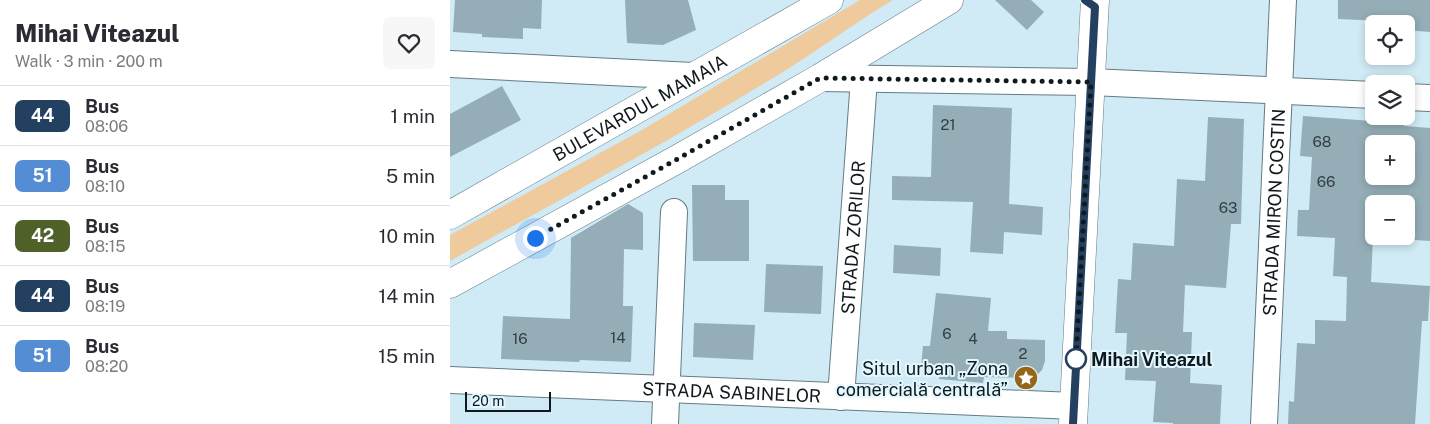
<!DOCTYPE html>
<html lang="en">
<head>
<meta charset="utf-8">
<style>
	body { margin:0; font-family:"Public Sans",sans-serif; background:#f7f7f7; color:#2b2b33; height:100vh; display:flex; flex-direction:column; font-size:19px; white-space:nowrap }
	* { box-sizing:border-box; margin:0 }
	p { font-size:16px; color:#7c7c81 }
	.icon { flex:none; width:28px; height:28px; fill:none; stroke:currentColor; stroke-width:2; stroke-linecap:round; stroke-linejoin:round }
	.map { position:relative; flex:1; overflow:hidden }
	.details { display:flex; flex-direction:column; background:#fff; width:450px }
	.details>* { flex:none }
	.badge { padding:0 10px; border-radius:8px; font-size:18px; line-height:32px }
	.controls { position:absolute; left:915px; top:15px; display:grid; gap:10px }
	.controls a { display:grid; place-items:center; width:50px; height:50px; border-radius:8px; background:#fff; box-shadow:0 2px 8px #0003; font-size:25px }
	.scale { position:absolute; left:15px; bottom:12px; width:86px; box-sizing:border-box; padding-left:5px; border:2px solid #10191d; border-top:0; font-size:14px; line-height:18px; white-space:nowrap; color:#10191d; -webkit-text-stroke:4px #e2f7ff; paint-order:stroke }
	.you { position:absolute; width:25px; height:25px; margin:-12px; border:4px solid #fff; border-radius:50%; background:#1a73e8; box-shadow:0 0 0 8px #1a73e833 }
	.map>.badge { position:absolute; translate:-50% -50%; box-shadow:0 0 0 2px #fff }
	.round { display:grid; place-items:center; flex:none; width:52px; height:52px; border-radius:8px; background:#f7f7f7 }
	.overview { display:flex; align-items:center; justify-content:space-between; height:85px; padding:0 15px }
	h1 { font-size:24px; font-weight:800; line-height:38px }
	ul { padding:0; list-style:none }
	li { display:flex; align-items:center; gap:15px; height:60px; padding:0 15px; border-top:1px solid #e1e1e2 }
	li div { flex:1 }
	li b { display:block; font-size:19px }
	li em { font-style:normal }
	li .badge { min-width:55px; font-weight:700; text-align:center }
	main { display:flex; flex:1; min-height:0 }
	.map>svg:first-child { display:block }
	.green { fill:#eeca9c }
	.building { fill:#94adb6; fill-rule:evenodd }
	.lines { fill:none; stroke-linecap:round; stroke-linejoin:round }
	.minor-casing { stroke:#637b84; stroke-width:28 }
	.tertiary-casing { stroke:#637b84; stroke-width:29 }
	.secondary-casing { stroke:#637b84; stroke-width:29 }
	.minor { stroke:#fff; stroke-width:26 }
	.tertiary { stroke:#fff; stroke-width:28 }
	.secondary { stroke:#fff; stroke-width:28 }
	.line-casing { stroke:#fff; stroke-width:11 }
	.line { stroke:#244061; stroke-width:8 }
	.walk { stroke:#10191d; stroke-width:5; stroke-dasharray:0 9 }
	.stop-dot { fill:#fff; stroke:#244061; stroke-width:2.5 }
	.labels { text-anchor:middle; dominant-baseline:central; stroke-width:4; stroke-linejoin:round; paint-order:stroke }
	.number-label { font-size:15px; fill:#313e43 }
	.street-label { font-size:18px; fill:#10191d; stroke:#e2f7ff }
	.stop-label { font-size:18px; font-weight:bold; fill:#10191d; stroke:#e2f7ff; text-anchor:start }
	.poi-label { font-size:18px; fill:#10191d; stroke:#e2f7ff; text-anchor:end }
</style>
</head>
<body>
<main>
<section class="details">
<div class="overview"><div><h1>Mihai Viteazul</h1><p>Walk · 3 min · 200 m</p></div><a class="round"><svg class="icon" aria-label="heart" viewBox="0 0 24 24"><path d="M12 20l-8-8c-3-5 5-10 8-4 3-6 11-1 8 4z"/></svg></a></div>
<ul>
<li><span class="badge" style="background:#244061;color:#fff">44</span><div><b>Bus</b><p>08:06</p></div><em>1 min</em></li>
<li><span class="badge" style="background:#548dd4;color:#fff">51</span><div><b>Bus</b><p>08:10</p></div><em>5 min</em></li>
<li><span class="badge" style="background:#4f6128;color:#fff">42</span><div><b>Bus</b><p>08:15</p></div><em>10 min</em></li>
<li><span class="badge" style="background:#244061;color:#fff">44</span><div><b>Bus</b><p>08:19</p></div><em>14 min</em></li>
<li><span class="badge" style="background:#548dd4;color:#fff">51</span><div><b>Bus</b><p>08:20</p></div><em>15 min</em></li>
</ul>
</section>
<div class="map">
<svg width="980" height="424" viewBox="0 0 980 424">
	<rect width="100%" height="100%" fill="#d0ebf5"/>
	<path class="green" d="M410,0H443C402,24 364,54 323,78C218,142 107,201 0,261V235L192,130Z"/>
	<g class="building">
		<path d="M5,0H92L91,29L73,28V39L32,37V34L3,32Z"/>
		<path d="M175,0H238L246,30L213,45L177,43Z"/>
		<path d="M545,0H581L594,12L577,30Z"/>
		<path d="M888,0H980V32L956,30V24H933V21L888,19Z"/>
		<path d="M52,86L71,120L0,157V114Z"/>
		<path d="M483,105L562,108L559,204L593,207L592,235L554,232L553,254L520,252L523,202L442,200V176L481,177Z"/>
		<path d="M853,116L922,121V119L955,121L954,126L980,128V241L923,237L921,282L980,286L978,321H972L965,424H838L839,401L844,402L847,343L865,344V320L896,321L897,277L883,276L885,238L847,236L848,210H859L862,157L850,156ZM924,144H956V176H924ZM924,204H956V236H924Z"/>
		<path d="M758,117L794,119L791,224H781L776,288L735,285L733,332H742L740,383L772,385L770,424H723V423L703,422L706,381L675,380L677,333H665L668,279L681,280L683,243L724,246L727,179L755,181Z"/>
		<path d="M242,185H275V200H299V261H243Z"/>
		<path d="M178,204L193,213V250L174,249L173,306H183L181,362L130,360L129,362L51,359L53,316L120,319L121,238Z"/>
		<path d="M444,245L491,248L490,276L443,273Z"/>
		<path d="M316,264L373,266L371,314L314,312Z"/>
		<path d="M486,293L541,298L538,331H557V339L595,340V361L592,370L584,378L534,377L533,383L489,379L490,370L471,368L473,346H480Z"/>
		<path d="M244,323L305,325L303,360L243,357Z"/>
	</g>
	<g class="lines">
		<g class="minor-casing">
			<g id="minor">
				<path d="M0,64L243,76"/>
				<path d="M370,78L641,82L924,95"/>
				<path d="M956,97L980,98"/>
				<path id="s1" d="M0,380L624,406"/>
				<path id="s2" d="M391,397L414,79"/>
				<path d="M215,424L224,212"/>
				<path id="s3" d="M814,424L833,0"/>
			</g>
		</g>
		<g class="tertiary-casing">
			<path id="tertiary" d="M623,424L645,0"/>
		</g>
		<g class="secondary-casing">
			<g id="secondary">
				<path id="s4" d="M0,215L379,0"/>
				<path d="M0,284L226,160L370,78L499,0"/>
			</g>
		</g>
		<use href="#minor" class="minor"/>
		<use href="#tertiary" class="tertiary"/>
		<use href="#secondary" class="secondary"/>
	</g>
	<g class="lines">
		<g class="line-casing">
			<path id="line" d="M623,424L645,7L635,0"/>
		</g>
		<use href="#line" class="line"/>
		<path class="walk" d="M85,238L215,166L370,78L641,82L626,359"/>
	</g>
	<defs>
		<g id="sight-disc" transform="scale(1.25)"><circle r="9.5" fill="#966516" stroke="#e2f7ff"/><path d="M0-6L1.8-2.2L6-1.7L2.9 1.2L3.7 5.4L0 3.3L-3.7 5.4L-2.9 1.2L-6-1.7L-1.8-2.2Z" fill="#fff"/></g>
	</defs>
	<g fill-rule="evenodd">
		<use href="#sight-disc" x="576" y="378"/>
	</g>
	<circle class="stop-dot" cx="626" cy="359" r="10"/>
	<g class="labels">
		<g class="number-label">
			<text x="498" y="124">21</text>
			<text x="872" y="141">68</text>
			<text x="876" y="181">66</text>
			<text x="778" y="207">63</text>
			<text x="497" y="333">6</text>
			<text x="168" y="337">14</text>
			<text x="70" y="338">16</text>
			<text x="523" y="338">4</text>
			<text x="573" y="353">2</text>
		</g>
		<g class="street-label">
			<text stroke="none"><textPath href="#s4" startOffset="218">BULEVARDUL MAMAIA</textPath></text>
			<text stroke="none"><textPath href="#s3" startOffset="212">STRADA MIRON COSTIN</textPath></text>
			<text stroke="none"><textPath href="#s2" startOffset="160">STRADA ZORILOR</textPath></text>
			<text stroke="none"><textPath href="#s1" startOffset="282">STRADA SABINELOR</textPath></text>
		</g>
		<g class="stop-label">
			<text x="641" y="359">Mihai Viteazul</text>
		</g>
		<g class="poi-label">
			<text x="558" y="368">Situl urban „Zona<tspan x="558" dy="21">comercială centrală”</tspan></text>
		</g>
	</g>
</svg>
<div class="controls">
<a><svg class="icon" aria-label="locate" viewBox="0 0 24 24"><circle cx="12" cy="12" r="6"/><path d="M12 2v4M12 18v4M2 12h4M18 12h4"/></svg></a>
<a><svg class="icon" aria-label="layers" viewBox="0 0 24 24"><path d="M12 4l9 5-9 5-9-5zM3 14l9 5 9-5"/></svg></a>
<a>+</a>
<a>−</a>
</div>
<div class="scale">20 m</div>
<div class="you" style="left:85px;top:238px"></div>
</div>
</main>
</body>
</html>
